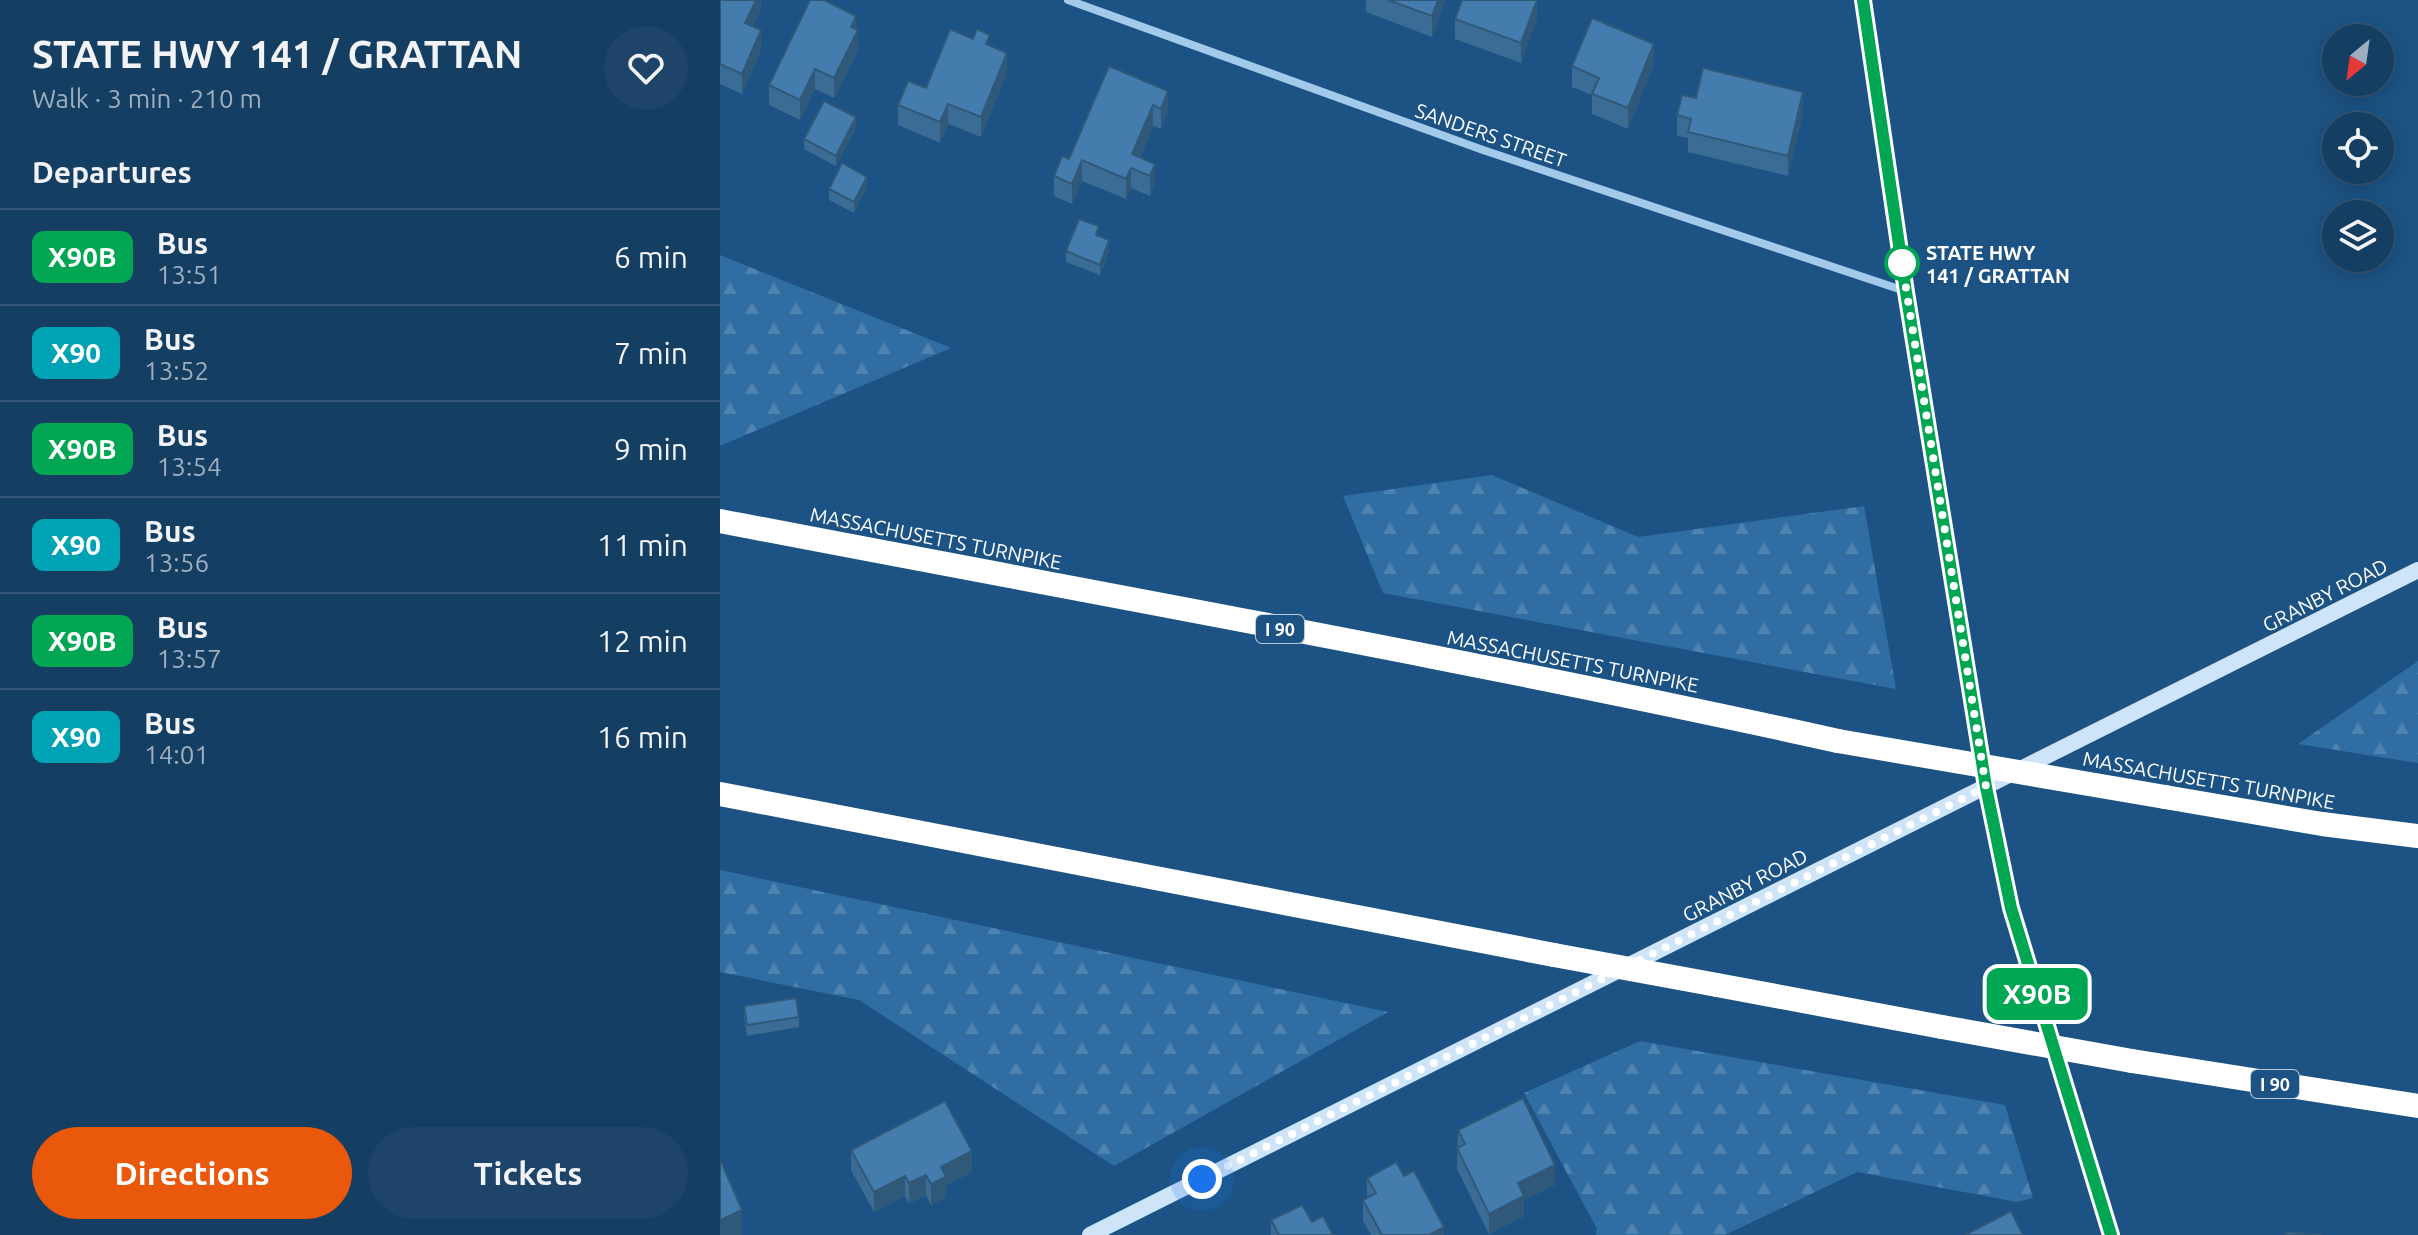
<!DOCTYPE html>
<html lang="en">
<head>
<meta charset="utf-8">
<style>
	body { margin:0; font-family:Ubuntu,sans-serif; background:#1e4569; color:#f1f3f6; height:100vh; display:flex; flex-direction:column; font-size:30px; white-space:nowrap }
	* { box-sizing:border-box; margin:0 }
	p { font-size:26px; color:#9daebe }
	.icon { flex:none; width:44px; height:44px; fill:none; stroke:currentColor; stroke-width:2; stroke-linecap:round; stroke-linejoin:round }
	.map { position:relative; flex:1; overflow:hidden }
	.details { display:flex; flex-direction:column; background:#153e63; width:720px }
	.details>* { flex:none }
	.badge { padding:0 16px; border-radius:12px; font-size:28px; line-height:52px }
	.needle { width:52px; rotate:209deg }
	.controls { position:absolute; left:1602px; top:24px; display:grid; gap:16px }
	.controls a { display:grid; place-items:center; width:72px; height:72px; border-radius:50%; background:#153e63; box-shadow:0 4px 20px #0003,0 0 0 2px #345778; font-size:40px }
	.you { position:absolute; width:40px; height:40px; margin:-20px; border:6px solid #fff; border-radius:50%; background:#1a73e8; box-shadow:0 0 0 12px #1a73e833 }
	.map>.badge { position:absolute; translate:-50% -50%; box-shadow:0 0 0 4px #fff }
	h2 { padding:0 32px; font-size:30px; line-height:72px }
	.round { display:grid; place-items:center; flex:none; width:84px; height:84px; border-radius:42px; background:#1e4569 }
	.summary { display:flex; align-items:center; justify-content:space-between; height:136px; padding:0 32px }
	h1 { font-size:38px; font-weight:600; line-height:60px }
	.cta { display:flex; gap:16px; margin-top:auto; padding:16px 32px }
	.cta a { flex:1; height:92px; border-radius:48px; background:#ea580c; color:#fff; font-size:32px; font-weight:600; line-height:92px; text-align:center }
	.cta a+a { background:#1e4569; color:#f1f3f6 }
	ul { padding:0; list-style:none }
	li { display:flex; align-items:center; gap:24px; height:96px; padding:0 32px; border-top:2px solid #345778 }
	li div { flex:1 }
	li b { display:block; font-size:30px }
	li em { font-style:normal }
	li .badge { min-width:88px; font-weight:700; text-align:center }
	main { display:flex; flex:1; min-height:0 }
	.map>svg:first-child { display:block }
	.forest { fill:url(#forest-firs) }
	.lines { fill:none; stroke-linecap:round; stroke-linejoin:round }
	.street { stroke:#a2caeb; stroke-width:8 }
	.secondary { stroke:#cee4f8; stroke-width:16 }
	.highway { stroke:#fff; stroke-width:24 }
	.highway-bridge { stroke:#fff; stroke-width:24 }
	.wall { fill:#3a6c95 }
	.shaded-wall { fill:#305879 }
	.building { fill:#447dad; stroke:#305879; stroke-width:2 }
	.line-casing { stroke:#fff; stroke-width:18 }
	.line { stroke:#00a651; stroke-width:12 }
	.walk { stroke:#fff; stroke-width:8; stroke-dasharray:0 14.4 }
	.stop-dot { fill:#fff; stroke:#00a651; stroke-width:4 }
	.labels { text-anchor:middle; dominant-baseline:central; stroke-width:6; stroke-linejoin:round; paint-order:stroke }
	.shield { fill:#1c5384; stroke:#bbcbda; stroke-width:2 }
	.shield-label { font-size:18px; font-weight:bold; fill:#fff }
	.street-label { font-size:20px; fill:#fff; stroke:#1c5384 }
	.stop-label { font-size:20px; font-weight:bold; fill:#fff; stroke:#1c5384; text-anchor:start }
</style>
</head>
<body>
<main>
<section class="details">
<div class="summary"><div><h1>STATE HWY 141 / GRATTAN</h1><p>Walk · 3 min · 210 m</p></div><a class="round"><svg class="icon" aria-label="heart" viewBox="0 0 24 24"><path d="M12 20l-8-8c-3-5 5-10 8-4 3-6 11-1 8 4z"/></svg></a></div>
<h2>Departures</h2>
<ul>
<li><span class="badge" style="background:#00a651;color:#fff">X90B</span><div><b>Bus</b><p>13:51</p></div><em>6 min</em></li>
<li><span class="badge" style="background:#00a3b4;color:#fff">X90</span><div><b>Bus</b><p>13:52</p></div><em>7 min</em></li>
<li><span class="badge" style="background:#00a651;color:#fff">X90B</span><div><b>Bus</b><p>13:54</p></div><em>9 min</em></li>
<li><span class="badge" style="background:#00a3b4;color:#fff">X90</span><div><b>Bus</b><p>13:56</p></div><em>11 min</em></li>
<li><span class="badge" style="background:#00a651;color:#fff">X90B</span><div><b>Bus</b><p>13:57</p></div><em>12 min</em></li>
<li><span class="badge" style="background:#00a3b4;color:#fff">X90</span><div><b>Bus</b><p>14:01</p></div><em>16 min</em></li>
</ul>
<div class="cta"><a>Directions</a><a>Tickets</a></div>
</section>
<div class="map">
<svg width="1698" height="1235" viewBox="0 0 1698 1235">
	<defs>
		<pattern id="forest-firs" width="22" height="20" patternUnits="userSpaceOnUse" patternTransform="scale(2)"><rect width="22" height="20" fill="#2f6da2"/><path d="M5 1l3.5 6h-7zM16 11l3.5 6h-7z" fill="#4e83b0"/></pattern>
	</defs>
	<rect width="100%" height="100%" fill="#1c5384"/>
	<g class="forest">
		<path d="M0,255L231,348L0,446Z"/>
		<path d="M772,475L918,537L1144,506L1176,689L663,593L623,496Z"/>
		<path d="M1698,661V763L1578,744Z"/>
		<path d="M0,870L668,1012L394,1166L139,1000L0,972Z"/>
		<path d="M920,1041L1285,1105L1313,1198L1297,1202L1137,1172L1005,1235H876L877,1229L804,1093Z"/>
	</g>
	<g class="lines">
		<path class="street" d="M348,0L763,150L1185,291"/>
		<g class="secondary">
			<path d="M1143,0L1186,292L1266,787L1291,908L1391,1235"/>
			<path d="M370,1235L1698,570"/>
		</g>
		<g class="highway">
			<path d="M0,521C373,593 748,659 1118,741"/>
			<path d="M0,794L834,955"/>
			<path d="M1445,797L1602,824L1698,836"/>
			<path d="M997,985L1222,1027"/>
			<path d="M1412,1061L1698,1106"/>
		</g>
		<g class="highway-bridge">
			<path d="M1118,741L1445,797"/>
			<path d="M834,955L997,985"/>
			<path d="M1222,1027L1412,1061"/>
		</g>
	</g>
	<g class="wall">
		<path d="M0,0H41V9L33,26L41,50L22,94L0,84Z"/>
		<path d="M646,0H725L712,37L646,12Z"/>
		<path d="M735,19H817L801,63L735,39Z"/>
		<path d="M136,29L138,50L114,98L95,89L80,120L49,105V85Z"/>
		<path d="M270,46L287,73L261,137L228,124L220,143L178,125V105Z"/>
		<path d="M934,64L908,129L872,114V95L852,87V66Z"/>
		<path d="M389,66L448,111L441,129L433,126L420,158L435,164V184L430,196L411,188L406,199L362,181L352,204L334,196V176L349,159Z"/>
		<path d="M976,98L1083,112L1068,176L968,152V138L957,136V115Z"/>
		<path d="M136,128L116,166L84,149V139Z"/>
		<path d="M147,187L134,213L109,200V189Z"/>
		<path d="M379,236L389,251L380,275L346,262V251Z"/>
		<path d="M24,1006L79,1017V1027L27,1036L24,1016Z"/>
		<path d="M738,1130L835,1185L804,1200V1216L769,1234L737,1169Z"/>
		<path d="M131,1150L252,1172L226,1185V1197L211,1205L206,1195L189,1204L185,1196L154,1212L131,1170Z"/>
		<path d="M684,1176L724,1235H651L643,1221V1200L647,1198V1178Z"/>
		<path d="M551,1220L592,1222L613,1235H551Z"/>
	</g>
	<g class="shaded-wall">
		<path d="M36,0H41V9L25,43V23Z"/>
		<path d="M718,0H725L712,37V16Z"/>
		<path d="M817,0V19L801,63V43Z"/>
		<path d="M136,16L138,50L114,98V78L131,27Z"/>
		<path d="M41,30V50L22,94V74Z"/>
		<path d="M934,44V64L908,129V108Z"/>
		<path d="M287,53V73L261,137V117Z"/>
		<path d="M95,69V89L80,120V100Z"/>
		<path d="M448,91V111L441,129V109Z"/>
		<path d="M1083,92V112L1068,176V156Z"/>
		<path d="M228,104V124L220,143V122Z"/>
		<path d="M433,105V126L415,169L412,154Z"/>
		<path d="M136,117V128L116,166V156Z"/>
		<path d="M362,160V181L352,204V184Z"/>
		<path d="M435,164V184L430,196V176Z"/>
		<path d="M411,168V188L406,199V179Z"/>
		<path d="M147,177V187L134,213V202Z"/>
		<path d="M389,240V251L380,275V265Z"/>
		<path d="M252,1151V1172L226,1185V1197L211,1205V1184L221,1167Z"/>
		<path d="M835,1165V1185L804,1200V1216L769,1234V1214L798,1183Z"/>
		<path d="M206,1175V1195L189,1204V1183Z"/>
		<path d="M185,1176V1196L154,1212V1192Z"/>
		<path d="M22,1210V1235H0V1220Z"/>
		<path d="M724,1227V1235H709Z"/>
	</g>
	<g class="building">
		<path d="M0,0H36L25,23L41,30L22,74L0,64Z"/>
		<path d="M90,0H104L136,16L131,27L138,30L114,78L95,69L80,100L49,85Z"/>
		<path d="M668,0H718L712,16Z"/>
		<path d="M742,0H817L801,43L735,19Z"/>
		<path d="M872,18L934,44L908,108L872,94L879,78L852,66Z"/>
		<path d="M230,29L253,39L257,29L270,35L266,44L287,53L261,117L228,104L220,122L178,105L188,81L206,88Z"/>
		<path d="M389,66L448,91L441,109L433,105L412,154L435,164L430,176L411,168L406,179L362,160L352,184L334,176L342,156L349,159Z"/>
		<path d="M983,68L1083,92L1068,156L968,132L971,119L957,115L962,95L976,98Z"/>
		<path d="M104,101L136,117L116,156L84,139Z"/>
		<path d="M122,163L147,177L134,202L109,189Z"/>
		<path d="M359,219L379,226L376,235L389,240L380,265L346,251Z"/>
		<path d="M76,998L79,1017L27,1025L24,1006Z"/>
		<path d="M803,1098L835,1165L798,1183L804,1196L769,1214L737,1148L745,1144L738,1130Z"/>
		<path d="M225,1101L252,1151L221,1167L226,1177L211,1184L206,1175L189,1183L185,1176L154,1192L131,1150Z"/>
		<path d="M0,1159L22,1210L0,1220Z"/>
		<path d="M676,1162L684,1176L694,1171L724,1227L709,1235H662L643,1200L656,1193L647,1178Z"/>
		<path d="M582,1205L592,1222L603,1216L613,1235H559L551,1220Z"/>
		<path d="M1291,1211L1303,1235H1245Z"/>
		<path d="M1566,1232L1603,1235H1566Z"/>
	</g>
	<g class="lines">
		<g class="line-casing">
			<path id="line" d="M1143,0L1186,292L1266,787L1291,908L1391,1235"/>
		</g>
		<use href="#line" class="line"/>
		<path class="walk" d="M482,1179L1266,787L1182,263"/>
	</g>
	<circle class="stop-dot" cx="1182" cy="263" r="16"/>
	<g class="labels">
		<g class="shield">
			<rect x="536" y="615" width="48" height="28" rx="6"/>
			<rect x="1531" y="1070" width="48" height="28" rx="6"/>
		</g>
		<g class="shield-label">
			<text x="560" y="629">I 90</text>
			<text x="1555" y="1084">I 90</text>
		</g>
		<g class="street-label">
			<text transform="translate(771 135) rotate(19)">SANDERS STREET</text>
			<text transform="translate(216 538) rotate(11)">MASSACHUSETTS TURNPIKE</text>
			<text transform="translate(1605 595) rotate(-27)">GRANBY ROAD</text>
			<text transform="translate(853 661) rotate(11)">MASSACHUSETTS TURNPIKE</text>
			<text transform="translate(1489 780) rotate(10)">MASSACHUSETTS TURNPIKE</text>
			<text transform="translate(1025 885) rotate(-27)">GRANBY ROAD</text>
		</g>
		<g class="stop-label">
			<text x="1206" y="252">STATE HWY<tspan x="1206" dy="23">141 / GRATTAN</tspan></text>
		</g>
	</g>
</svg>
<div class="controls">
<a><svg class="needle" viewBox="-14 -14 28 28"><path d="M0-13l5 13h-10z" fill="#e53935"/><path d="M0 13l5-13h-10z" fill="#9daebe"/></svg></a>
<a><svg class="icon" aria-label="locate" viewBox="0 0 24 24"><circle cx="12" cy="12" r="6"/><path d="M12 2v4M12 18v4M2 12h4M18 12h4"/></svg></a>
<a><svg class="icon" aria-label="layers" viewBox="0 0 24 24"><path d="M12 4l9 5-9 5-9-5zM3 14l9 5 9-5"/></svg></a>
</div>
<div class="you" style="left:482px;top:1179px"></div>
<b class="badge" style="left:1317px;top:994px;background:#00a651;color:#fff">X90B</b>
</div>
</main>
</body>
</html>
